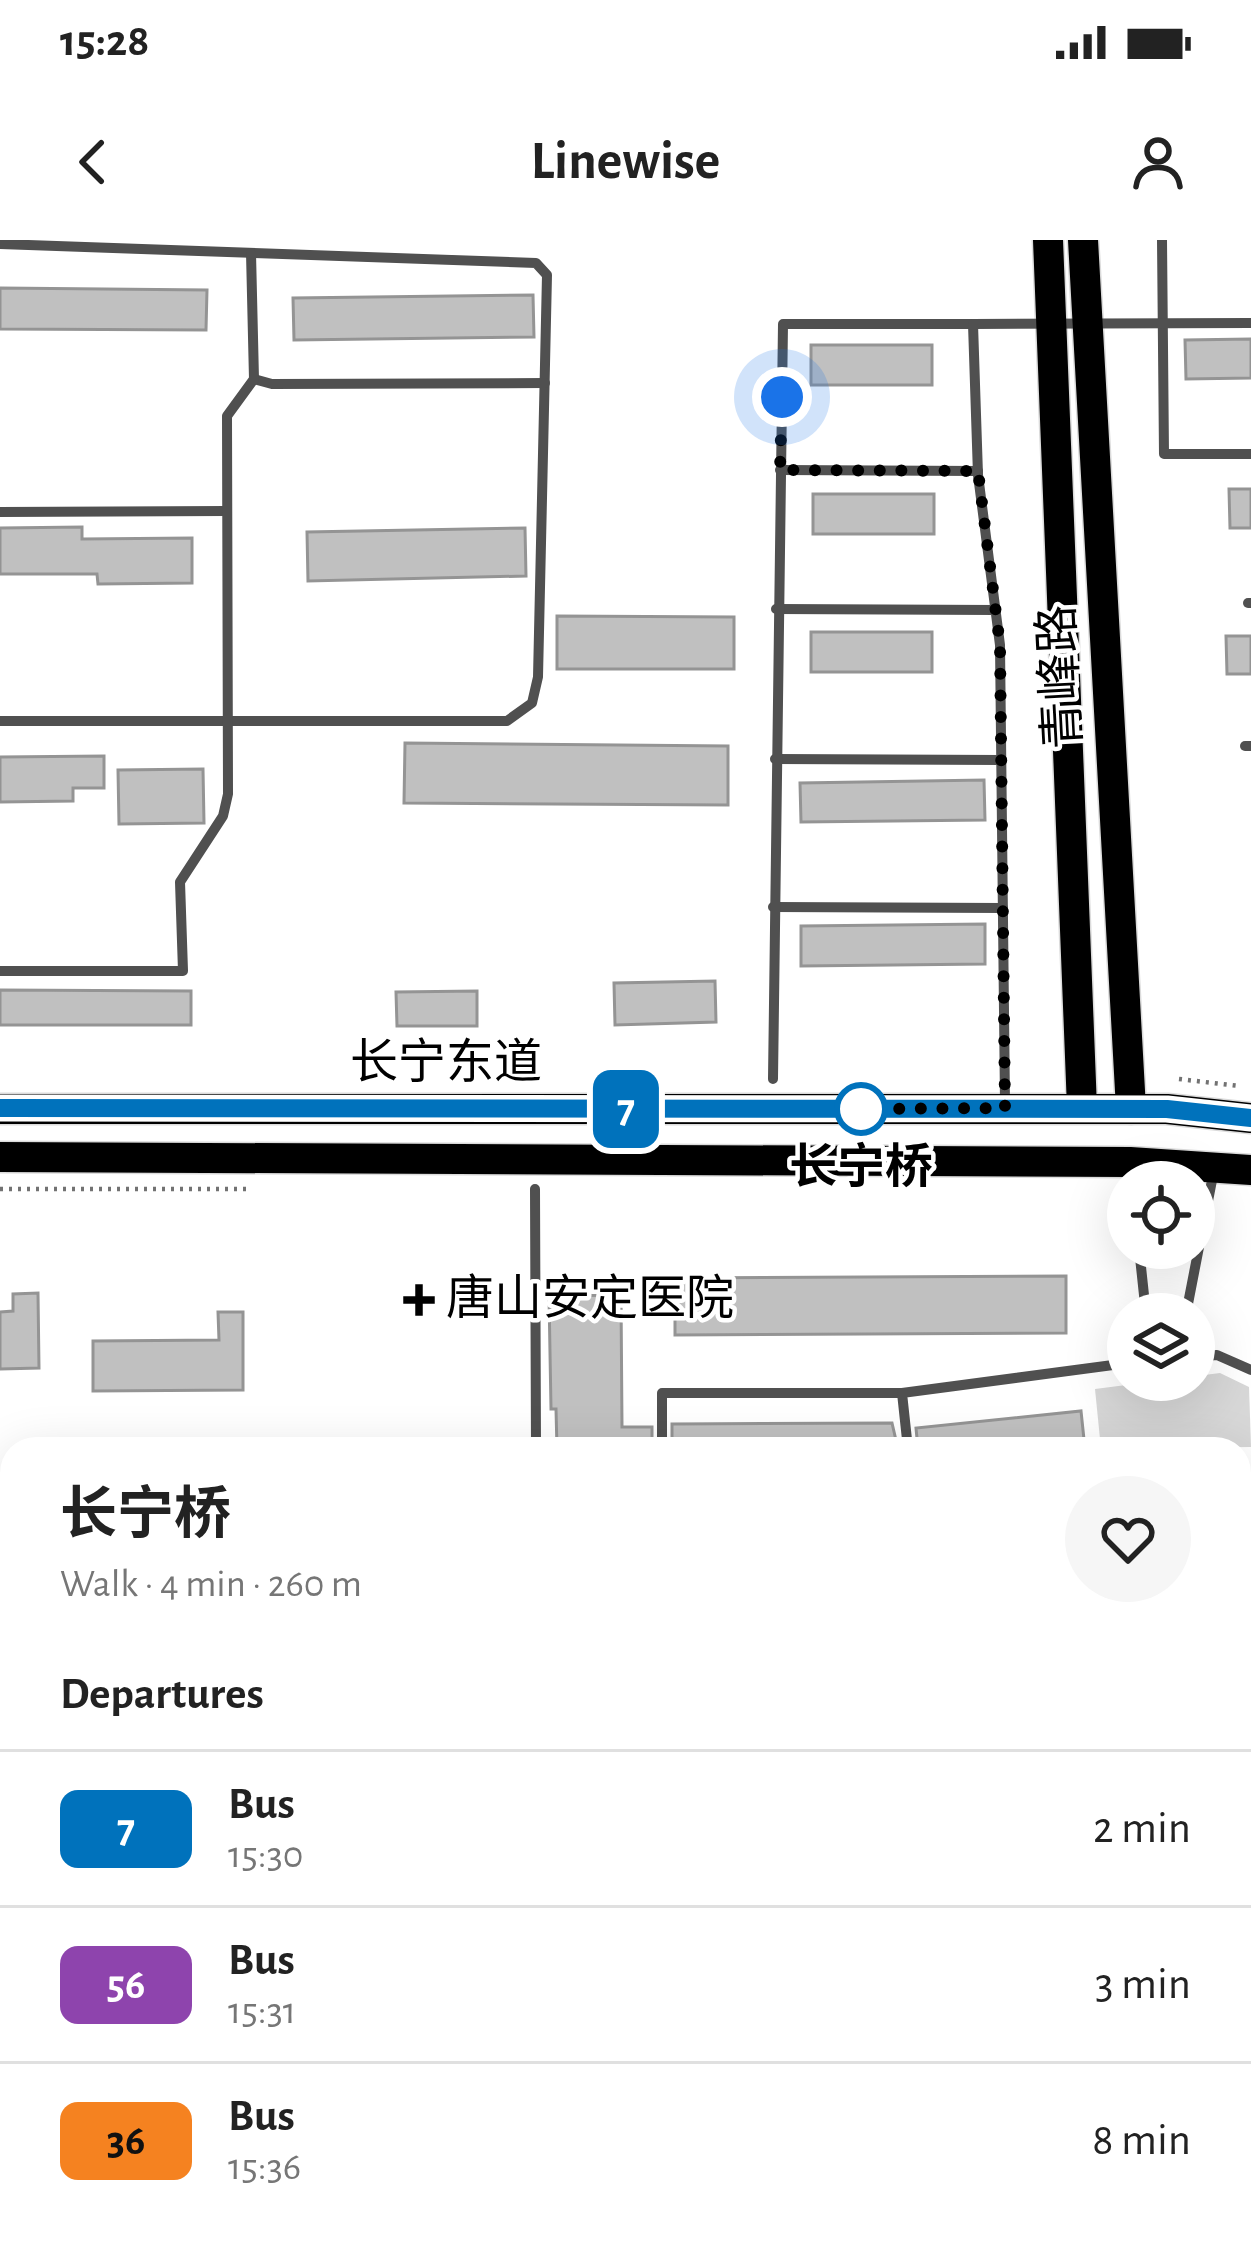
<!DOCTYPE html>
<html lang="en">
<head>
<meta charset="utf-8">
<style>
	body { margin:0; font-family:"Alegreya Sans","Noto Sans SC",sans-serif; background:#f6f6f6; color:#222; height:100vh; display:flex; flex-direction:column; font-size:45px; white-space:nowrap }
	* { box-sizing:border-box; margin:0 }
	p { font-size:39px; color:#767676 }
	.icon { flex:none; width:66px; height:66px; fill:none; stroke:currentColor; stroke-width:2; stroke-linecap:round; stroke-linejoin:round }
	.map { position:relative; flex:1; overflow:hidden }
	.drawer { position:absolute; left:0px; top:1197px; width:1251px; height:807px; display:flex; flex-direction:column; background:#fff; border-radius:36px 36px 0 0; box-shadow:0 12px 48px #0002 }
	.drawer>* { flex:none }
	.badge { padding:0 24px; border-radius:18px; font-size:42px; line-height:78px }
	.controls { position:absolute; left:1107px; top:921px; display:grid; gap:24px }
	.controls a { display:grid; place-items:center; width:108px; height:108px; border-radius:50%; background:#fff; box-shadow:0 12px 48px #0002; font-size:60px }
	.you { position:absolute; width:60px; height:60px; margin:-30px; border:9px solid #fff; border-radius:50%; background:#1a73e8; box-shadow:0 0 0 18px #1a73e833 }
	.map>.badge { position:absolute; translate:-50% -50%; box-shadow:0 0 0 6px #fff }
	h2 { padding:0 60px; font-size:45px; line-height:108px }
	.round { display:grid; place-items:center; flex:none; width:126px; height:126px; border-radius:63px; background:#f6f6f6 }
	.summary { display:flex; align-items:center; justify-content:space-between; height:204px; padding:0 60px }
	h1 { font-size:57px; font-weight:700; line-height:90px }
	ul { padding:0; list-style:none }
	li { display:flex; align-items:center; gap:36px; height:156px; padding:0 60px; border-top:3px solid #e0e0e0 }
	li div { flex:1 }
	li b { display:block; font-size:45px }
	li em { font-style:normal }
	li .badge { min-width:132px; font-weight:700; text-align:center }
	.status { display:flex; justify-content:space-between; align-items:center; height:84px; padding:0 60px; background:#fff; direction:ltr }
	.status svg { height:33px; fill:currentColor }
	header { display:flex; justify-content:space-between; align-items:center; height:156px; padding:0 60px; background:#fff; font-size:54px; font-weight:700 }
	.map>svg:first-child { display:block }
	.green { fill:#d7d7d7 }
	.building { fill:#c0c0c0; stroke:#949494; stroke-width:3 }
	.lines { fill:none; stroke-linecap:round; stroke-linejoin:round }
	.primary-casing { stroke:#dbdbdb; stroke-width:33 }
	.path { stroke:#727272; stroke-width:4.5; stroke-dasharray:3 6; stroke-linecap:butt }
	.lane { stroke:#505050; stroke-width:10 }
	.street { stroke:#505050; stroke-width:21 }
	.primary { stroke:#000; stroke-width:30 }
	.line-casing { stroke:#fff; stroke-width:27 }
	.line { stroke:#0072bc; stroke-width:18 }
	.walk { stroke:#000; stroke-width:12; stroke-dasharray:0 21.6 }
	.stop-dot { fill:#fff; stroke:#0072bc; stroke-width:6 }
	.poi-dot { fill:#000; stroke:#fff; stroke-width:4.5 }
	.labels { text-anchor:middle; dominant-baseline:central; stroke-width:9; stroke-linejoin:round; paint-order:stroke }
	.street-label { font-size:48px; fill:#000; stroke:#fff }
	.stop-label { font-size:48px; font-weight:bold; fill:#000; stroke:#fff }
	.poi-label { font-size:48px; fill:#000; stroke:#fff; text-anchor:start }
</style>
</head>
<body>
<div class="status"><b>15:28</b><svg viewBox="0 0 49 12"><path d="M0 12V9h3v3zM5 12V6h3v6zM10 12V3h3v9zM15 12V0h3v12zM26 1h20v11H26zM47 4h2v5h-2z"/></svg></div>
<header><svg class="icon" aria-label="back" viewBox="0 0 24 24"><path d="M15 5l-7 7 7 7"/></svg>Linewise<svg class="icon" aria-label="person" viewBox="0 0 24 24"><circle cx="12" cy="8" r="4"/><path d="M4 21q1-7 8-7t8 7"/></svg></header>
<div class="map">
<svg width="1251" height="2002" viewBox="0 0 1251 2002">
	<rect width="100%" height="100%" fill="#fff"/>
	<g class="green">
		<path d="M1220,1133L1249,1147L1251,1207L1101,1209L1095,1149Z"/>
		<rect x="0" y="1245" width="12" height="104"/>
		<path d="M1251,1521V1724H1239V1522Z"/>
		<path d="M0,1726H12V1992H441L440,2002H0Z"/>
	</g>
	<g class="building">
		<path d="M0,48L207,50L206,90L0,89Z"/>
		<path d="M533,55L534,97L294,100L293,58Z"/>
		<path d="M1251,99V138L1186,139L1185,100Z"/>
		<rect x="811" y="105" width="121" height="40"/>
		<path d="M1229,249H1251V288H1230Z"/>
		<rect x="813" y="254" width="121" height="40"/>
		<path d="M82,287V299L192,298V343L98,344L97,334H0V288Z"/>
		<path d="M525,288L526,336L308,341L307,292Z"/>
		<path d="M557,376L734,377V429H557Z"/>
		<rect x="811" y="392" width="121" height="40"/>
		<path d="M1226,396H1251V434H1227Z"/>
		<path d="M405,503L728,506V565L404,563Z"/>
		<path d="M104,516V548H73V561L0,562V517Z"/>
		<path d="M203,529L204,583L119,584L118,530Z"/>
		<path d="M984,540L985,580L801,582L800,543Z"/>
		<path d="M985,684V724L801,726V686Z"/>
		<path d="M715,741L716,782L615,785L614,743Z"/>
		<path d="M0,750L191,751V785H0Z"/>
		<path d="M477,751V786H397L396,752Z"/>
		<path d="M1066,1036V1093L675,1095V1038Z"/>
		<path d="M38,1053L39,1128L0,1129V1072L13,1071V1054Z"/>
		<path d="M621,1055L622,1187H652V1209H557L556,1169H551L549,1056Z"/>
		<path d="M218,1072H243V1150L93,1151V1101L219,1100Z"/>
		<path d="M1081,1171L1085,1209H918L916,1188Z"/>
		<path d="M892,1183L898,1209H672V1184Z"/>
	</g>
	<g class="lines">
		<g class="primary-casing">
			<g id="primary">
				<path d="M1048,0L1082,868"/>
				<path d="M1083,0L1131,869"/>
				<path d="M0,869H1167L1251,878"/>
				<path d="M0,917L1130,922L1251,930"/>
			</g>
		</g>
		<g class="path">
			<path d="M1179,839L1239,846"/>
			<path d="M0,949H252"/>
		</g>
		<g class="lane">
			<path d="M1162,0L1164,214H1251"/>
			<path d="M0,4L536,23L547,35L538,437L532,463L507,481H0"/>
			<path d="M254,139L272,144L545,143"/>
			<path d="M780,230L978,231"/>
			<path d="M0,272L227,271"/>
			<path d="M1248,363H1251"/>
			<path d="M776,369L996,370"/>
			<path d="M1245,506H1251"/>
			<path d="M775,519L1002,520"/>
			<path d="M773,667L1003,668"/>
			<path d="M0,731H183L180,642L223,576L228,554L227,176L254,139L251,13"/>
			<path d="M773,839L783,84H973"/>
			<path d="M1005,863L1000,405L978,235L973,84L1251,83"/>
			<path d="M535,949L536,1209"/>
			<path d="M1139,1008L1146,1074"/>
			<path d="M1186,1074L1214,930"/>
			<path d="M1194,1117L1217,1115L1251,1130"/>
			<path d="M662,1209V1153H902"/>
			<path d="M908,1209L902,1153L1128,1123"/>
			<path d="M1239,1517L1251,1516"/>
			<path d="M773,1992L774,2002"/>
			<path d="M1175,1992L1192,2002"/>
		</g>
		<g class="street">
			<path d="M1239,1777L1251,1780"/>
			<path d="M456,2002V1992"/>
		</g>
		<use href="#primary" class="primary"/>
	</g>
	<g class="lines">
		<g class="line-casing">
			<path id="line" d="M0,868L1167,869L1251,878"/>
		</g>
		<use href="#line" class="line"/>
		<path class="walk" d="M782,157L780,230L978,231L1000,405L1005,868L861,869"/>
	</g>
	<circle class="stop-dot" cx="861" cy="869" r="24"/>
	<path class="poi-dot" d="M413 1042h12v12h12v12h-12v12h-12v-12h-12v-12h12z"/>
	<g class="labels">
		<g class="street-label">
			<text transform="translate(1062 437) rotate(-93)">青峰路</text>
			<text x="446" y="824">长宁东道</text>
		</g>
		<g class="stop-label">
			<text x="861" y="929">长宁桥</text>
		</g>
		<g class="poi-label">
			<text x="446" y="1060">唐山安定医院</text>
		</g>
	</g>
</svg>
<div class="controls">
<a><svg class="icon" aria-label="locate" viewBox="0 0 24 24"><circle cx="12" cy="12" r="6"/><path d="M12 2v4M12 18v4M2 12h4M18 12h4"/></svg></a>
<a><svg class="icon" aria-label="layers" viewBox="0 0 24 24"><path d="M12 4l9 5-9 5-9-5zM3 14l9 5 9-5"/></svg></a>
</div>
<div class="you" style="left:782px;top:157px"></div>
<b class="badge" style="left:626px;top:869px;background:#0072bc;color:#fff">7</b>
<section class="drawer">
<div class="summary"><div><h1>长宁桥</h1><p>Walk · 4 min · 260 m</p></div><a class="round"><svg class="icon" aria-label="heart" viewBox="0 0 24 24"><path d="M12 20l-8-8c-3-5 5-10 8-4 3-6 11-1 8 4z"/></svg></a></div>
<h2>Departures</h2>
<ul>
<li><span class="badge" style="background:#0072bc;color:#fff">7</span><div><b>Bus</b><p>15:30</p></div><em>2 min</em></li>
<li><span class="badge" style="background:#8e44ad;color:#fff">56</span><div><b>Bus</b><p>15:31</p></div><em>3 min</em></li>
<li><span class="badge" style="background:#f58220;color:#111">36</span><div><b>Bus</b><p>15:36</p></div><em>8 min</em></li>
</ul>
</section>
</div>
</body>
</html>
